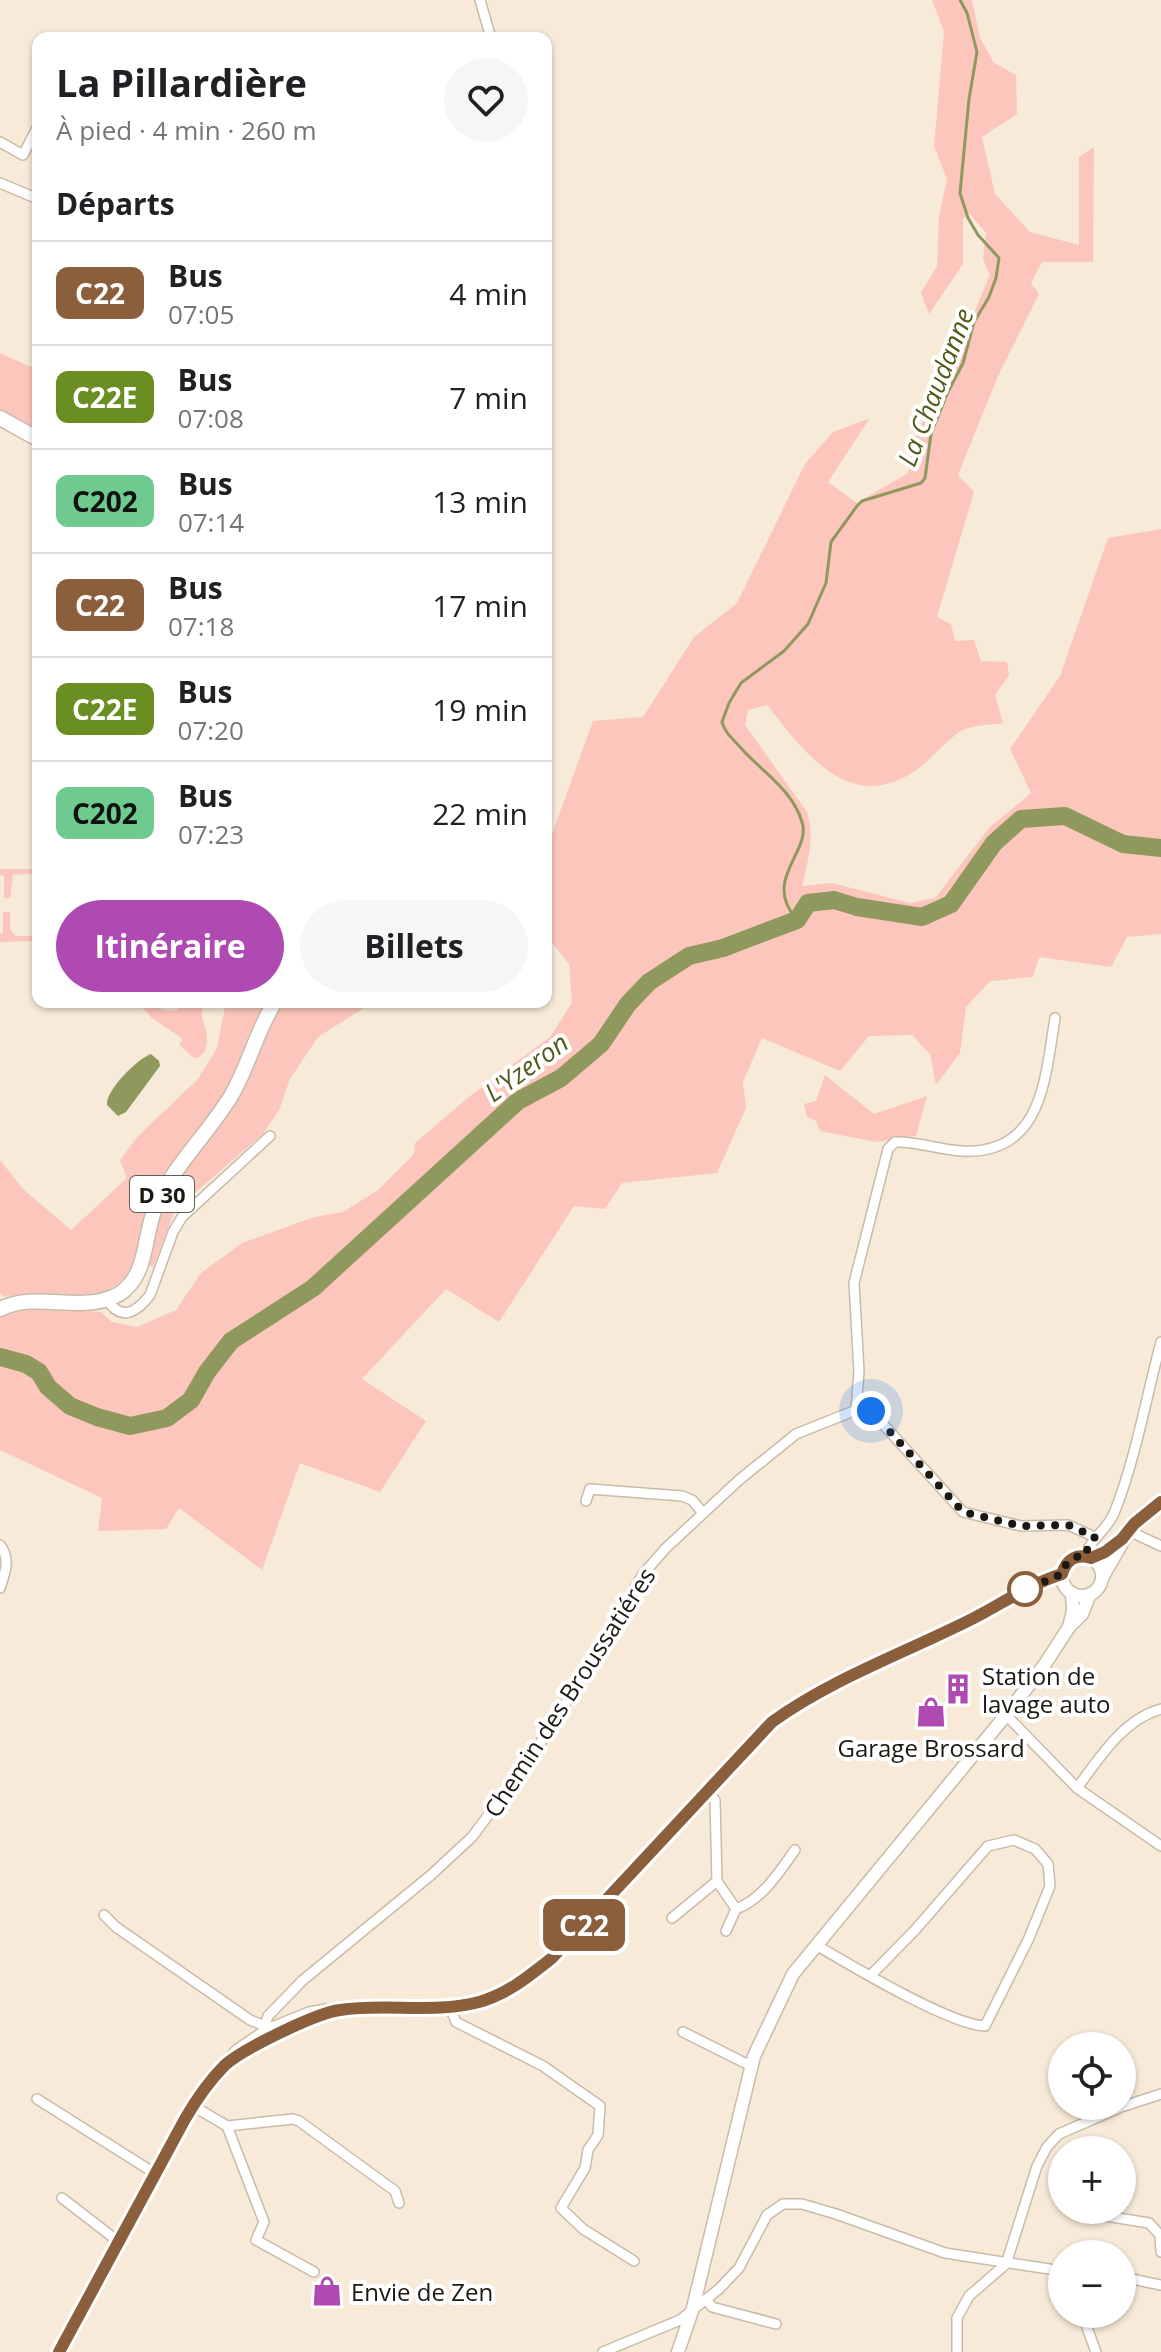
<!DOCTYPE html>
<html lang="fr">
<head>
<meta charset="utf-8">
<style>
	body { margin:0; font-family:"Open Sans",sans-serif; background:#f6f6f6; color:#202124; height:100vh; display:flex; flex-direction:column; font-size:30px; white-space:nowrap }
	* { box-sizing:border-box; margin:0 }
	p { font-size:26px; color:#757577 }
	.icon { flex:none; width:44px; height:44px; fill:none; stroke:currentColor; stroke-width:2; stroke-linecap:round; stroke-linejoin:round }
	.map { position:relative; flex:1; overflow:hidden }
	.panel { position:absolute; left:32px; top:32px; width:520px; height:976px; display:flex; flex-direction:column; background:#fff; border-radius:16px; box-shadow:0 2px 6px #0004 }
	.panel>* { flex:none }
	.badge { padding:0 16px; border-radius:12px; font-size:28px; line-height:52px }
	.buttons { position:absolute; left:1048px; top:2032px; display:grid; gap:16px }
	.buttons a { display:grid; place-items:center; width:88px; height:88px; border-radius:50%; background:#fff; box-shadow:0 2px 6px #0004; font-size:40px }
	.you { position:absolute; width:40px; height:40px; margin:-20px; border:6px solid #fff; border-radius:50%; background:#1a73e8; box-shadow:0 0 0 12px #1a73e833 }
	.map>.badge { position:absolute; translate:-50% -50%; box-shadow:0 0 0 4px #fff }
	h2 { padding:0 24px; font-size:30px; line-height:72px }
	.round { display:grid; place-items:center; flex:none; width:84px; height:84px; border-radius:42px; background:#f6f6f6 }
	.overview { display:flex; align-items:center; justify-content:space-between; height:136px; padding:0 24px }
	h1 { font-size:38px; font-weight:700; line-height:60px }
	.primary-button { display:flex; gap:16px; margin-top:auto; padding:16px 24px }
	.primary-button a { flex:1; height:92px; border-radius:48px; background:#ae4ab1; color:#fff; font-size:32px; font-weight:700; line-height:92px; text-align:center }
	.primary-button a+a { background:#f6f6f6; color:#202124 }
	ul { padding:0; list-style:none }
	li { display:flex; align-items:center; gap:24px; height:104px; padding:0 24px; border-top:2px solid #e0e0e0 }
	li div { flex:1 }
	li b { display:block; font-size:30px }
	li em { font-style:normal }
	li .badge { min-width:88px; font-weight:700; text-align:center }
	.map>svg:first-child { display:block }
	.green { fill:#fcc6bc }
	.water { fill:#8f995e }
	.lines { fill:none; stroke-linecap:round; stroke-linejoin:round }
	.stream { stroke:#8f995e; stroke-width:3 }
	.river { stroke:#8f995e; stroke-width:18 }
	.street-casing { stroke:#c9bba9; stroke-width:12 }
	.secondary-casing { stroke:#c9bba9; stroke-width:15 }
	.primary-casing { stroke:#c9bba9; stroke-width:17 }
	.street { stroke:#fff; stroke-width:9 }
	.secondary { stroke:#fff; stroke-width:12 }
	.primary { stroke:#fff; stroke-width:14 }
	.line-casing { stroke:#fff; stroke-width:18 }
	.line { stroke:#8b5e3c; stroke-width:12 }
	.walk { stroke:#1c1711; stroke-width:8; stroke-dasharray:0 14.4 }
	.stop-dot { fill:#fff; stroke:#8b5e3c; stroke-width:4 }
	.labels { text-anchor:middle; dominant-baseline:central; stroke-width:8; stroke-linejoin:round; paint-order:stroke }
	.shield { fill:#fff; stroke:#605d58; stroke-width:2 }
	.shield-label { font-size:22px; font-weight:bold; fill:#1c1711 }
	.poi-label { font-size:24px; fill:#1c1711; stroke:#fff; text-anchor:start }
	.street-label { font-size:24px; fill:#1c1711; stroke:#fff }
	.water-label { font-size:26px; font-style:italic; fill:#535b1a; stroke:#fff }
</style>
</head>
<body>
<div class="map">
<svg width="1161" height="2352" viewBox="0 0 1161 2352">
	<rect width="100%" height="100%" fill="#f8ead8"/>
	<g class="green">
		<path d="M932,0H972L980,38L994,63L1016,75L1017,114L982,137L995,194L1030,232L1079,245V157L1094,147L1093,262H1042L1031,283L1039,294L998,376L958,475L974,492L937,617L951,624L955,641L974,640L981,661L1007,662L1009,675L995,695L1003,723C991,725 972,725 961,731C944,742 931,760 915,771C849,815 804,752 767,705L748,710L745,725L807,812C815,837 808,861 802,886L832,883L910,903L935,898L990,827L1031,793L1010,749L1060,676L1108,538L1161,529V934L1127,937L1111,967L1039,957L1033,977L990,981L966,1007L960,1053L936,1085L930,1054L912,1035L869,1036L840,1071L762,1038L743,1082L746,1108L717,1173L622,1183L605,1209L574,1206L499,1322L446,1289L362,1379L426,1421L380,1492L300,1463L262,1570L179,1508L166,1529L98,1531L102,1498L0,1450V1298L11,1313L32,1308L101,1312L112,1322L137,1327L176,1310L201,1273L242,1243L314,1217L343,1212L378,1190L414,1154L415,1143L470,1096L550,1037L572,1003L569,964L546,935V851L593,721L643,717L694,637L737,603L805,464L833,432L870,418L828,482L857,503L908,473L913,442L961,343L990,275L983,259L986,233L969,213L963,219V264L929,314L921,293L937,266L939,216L947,179L934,146L944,32Z"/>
		<path d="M0,353L38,370V436L0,412Z"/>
		<path d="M0,869H38V873L13,875L10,898H4V876L0,875Z"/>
		<path d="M3,912H10V930L16,936H38V941L0,942V934L3,933Z"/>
		<path d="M137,1002H148L166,1011L177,1010L189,1002H204C196,1023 214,1029 204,1053L197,1058L192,1057L179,1044L183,1039L152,1018Z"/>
		<path d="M226,1002H377L367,1006L318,1037L290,1079L279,1110L263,1134L175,1210L153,1267L136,1260C131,1267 127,1276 121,1281C95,1306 38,1289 4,1297L0,1293V1160L23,1189L71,1230L127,1178L120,1160L138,1136L198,1079L217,1048Z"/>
		<path d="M825,1075L874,1114L927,1096L916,1136L876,1142L820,1131L816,1121L807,1117L804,1104L816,1101Z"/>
	</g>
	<path class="water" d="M151,1054L159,1061L160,1066L126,1112L118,1116L107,1105C105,1091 137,1059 151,1054Z"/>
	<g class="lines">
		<path class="stream" d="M797,920C761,879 812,852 802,822C792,789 762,772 740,747C733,739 725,733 722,722L729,703L741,683L784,651L808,624L826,583L831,542L857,506L862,501L921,483L925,478L931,434L947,394L963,363L974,322L989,297L996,278L999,258L978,235L968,218L960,193L969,99L977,52L967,13L960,0"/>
		<path class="river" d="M0,1357L26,1364L39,1372L48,1387L70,1406L97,1417L130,1426L167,1418L191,1400L207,1372L231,1341L313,1288L518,1101L561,1078L601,1044L628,1004L649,982L689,956L723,948L797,920L808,903L834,900L857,907L922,917L951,904L994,843L1021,819L1065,816L1123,844L1161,848"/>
		<g class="street-casing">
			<g id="street">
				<path d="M480,0L491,38"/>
				<path d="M0,142L23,155L38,126"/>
				<path d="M0,183L38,199"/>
				<path d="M107,1300C122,1322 137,1312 150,1295L173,1232L182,1217L270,1136"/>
				<path d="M856,1410L859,1371L854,1283L888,1149L895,1142C917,1141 939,1150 962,1151C1043,1155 1045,1078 1055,1018"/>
				<path d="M586,1501L590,1489L682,1496L692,1500L703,1513"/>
				<path d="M1129,1531L1161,1546"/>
				<path d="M0,1545C11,1559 5,1573 0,1588"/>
				<path d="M1085,1556C1091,1537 1108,1530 1115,1511C1136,1457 1146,1398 1161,1342"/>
				<path d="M1006,1715L1077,1788L1161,1846"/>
				<path d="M1077,1788C1099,1759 1123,1719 1161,1709"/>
				<path d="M717,1881L736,1909L726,1931"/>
				<path d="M736,1909C763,1899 779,1872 795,1850"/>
				<path d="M104,1915L116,1927L250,2020L265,2026"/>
				<path d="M672,1918L717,1881L715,1800L706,1791"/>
				<path d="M816,1945C850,1965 950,2025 985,2026L1029,1938L1050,1886L1048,1864L1035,1849L1014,1840L988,1846L915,1930L871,1975"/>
				<path d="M450,2008L456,2022L543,2066L600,2106L598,2135L588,2150L585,2168L561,2208L583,2229L634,2261"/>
				<path d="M683,2032L751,2066"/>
				<path d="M271,2038L265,2026L268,2016L303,1980L431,1875L472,1837L530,1759L583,1676L643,1574L666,1548L739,1480L796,1434L856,1410L871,1411L963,1512L1021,1526L1068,1525L1095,1537"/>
				<path d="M231,2061L293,2026L321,2016"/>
				<path d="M37,2099L156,2174"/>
				<path d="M193,2106L227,2126L293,2119L299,2121L395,2191L399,2203"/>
				<path d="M227,2126L264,2222L256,2240L314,2272"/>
				<path d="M62,2198L119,2242"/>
				<path d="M1087,2213L1149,2223L1160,2235L1161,2252"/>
				<path d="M1122,2277L1161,2285"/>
				<path d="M706,2299L712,2307L776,2324"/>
				<path d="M1082,2314L1096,2352"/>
				<path d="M59,2352L185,2119L208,2085L236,2050L267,2029L309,2012L326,2009L450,2008L481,2001L513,1989L552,1958L772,1722C833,1678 907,1652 974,1618C1003,1603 1030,1584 1062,1574"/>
				<path d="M603,2352L680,2320L719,2289L739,2268L767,2215L783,2204H802L836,2214L945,2253L1062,2271"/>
				<path d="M957,2352V2318L969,2296L1006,2264L1037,2166L1047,2147L1059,2134L1121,2107L1161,2094"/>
			</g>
		</g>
		<g class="secondary-casing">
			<g id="secondary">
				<circle cx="1082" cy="1576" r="20"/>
				<path d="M1102,1578L1129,1531L1161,1502"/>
				<path d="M1069,1627L1073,1611L1072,1593"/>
				<path d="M678,2352L693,2308L754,2056L793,1974L1006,1715L1045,1664L1069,1627L1082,1614L1090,1594"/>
			</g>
		</g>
		<g class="primary-casing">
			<g id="primary">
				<path d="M0,418L38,439"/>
				<path d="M0,1309C38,1290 82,1315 119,1294C149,1275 143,1235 156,1206C173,1166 208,1134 231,1096C249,1066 256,1031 275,1002"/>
			</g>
		</g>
		<use href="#street" class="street"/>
		<use href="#secondary" class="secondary"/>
		<use href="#primary" class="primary"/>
	</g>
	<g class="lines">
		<g class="line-casing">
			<path id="line" d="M59,2352L185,2119C196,2100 209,2081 225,2065C243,2049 316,2013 340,2010C386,2003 433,2014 479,2002C508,1994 529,1976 552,1958L772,1722C833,1678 907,1652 974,1618C1003,1603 1030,1584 1062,1574C1066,1560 1076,1553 1091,1558L1105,1552L1122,1539L1134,1524L1161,1502"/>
		</g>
		<use href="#line" class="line"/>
		<path class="walk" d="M871,1411L963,1512L1021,1526L1068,1525L1095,1537L1089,1544L1085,1556C1072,1556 1065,1562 1062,1574L1018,1593L1025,1589"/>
	</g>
	<defs>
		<g id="building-bare" transform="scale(2.4)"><path d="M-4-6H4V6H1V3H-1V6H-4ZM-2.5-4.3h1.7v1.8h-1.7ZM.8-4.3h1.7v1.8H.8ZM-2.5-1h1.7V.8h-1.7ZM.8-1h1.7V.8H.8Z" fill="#ae4ab1" stroke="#fff" stroke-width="2.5" paint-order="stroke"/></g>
		<g id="shop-bare" transform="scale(2.4)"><path d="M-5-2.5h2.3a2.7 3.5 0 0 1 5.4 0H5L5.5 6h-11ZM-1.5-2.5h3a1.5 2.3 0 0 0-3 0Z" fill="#ae4ab1" stroke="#fff" stroke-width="2.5" paint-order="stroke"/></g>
	</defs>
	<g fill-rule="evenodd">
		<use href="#building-bare" x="958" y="1689"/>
		<use href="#shop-bare" x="931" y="1712"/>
		<use href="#shop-bare" x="327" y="2291"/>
	</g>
	<circle class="stop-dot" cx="1025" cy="1589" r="16"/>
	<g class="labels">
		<rect class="shield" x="130" y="1176" width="64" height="36" rx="6"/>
		<g class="shield-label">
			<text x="162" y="1194">D 30</text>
		</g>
		<g class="poi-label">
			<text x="982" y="1675">Station de<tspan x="982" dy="28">lavage auto</tspan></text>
			<text x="931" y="1747" text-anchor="middle">Garage Brossard</text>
			<text x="351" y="2291">Envie de Zen</text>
		</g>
		<g class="street-label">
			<text transform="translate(569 1692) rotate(-57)">Chemin des Broussatiéres</text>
		</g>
		<g class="water-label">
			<text transform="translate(935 387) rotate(-69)">La Chaudanne</text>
			<text transform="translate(526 1067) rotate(-36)">L'Yzeron</text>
		</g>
	</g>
</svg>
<div class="buttons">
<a><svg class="icon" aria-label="locate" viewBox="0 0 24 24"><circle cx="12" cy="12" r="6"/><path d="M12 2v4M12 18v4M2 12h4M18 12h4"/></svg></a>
<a>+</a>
<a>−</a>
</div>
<div class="you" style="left:871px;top:1411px"></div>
<b class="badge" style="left:584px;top:1925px;background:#8b5e3c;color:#fff">C22</b>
<section class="panel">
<div class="overview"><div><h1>La Pillardière</h1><p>À pied · 4 min · 260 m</p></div><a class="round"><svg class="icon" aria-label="heart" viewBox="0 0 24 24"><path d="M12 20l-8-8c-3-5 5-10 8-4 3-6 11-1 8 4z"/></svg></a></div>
<h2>Départs</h2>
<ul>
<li><span class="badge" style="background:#8b5e3c;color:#fff">C22</span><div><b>Bus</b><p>07:05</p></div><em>4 min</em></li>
<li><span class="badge" style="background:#6b8e23;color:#fff">C22E</span><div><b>Bus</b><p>07:08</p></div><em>7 min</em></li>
<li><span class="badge" style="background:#6eca8e;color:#111">C202</span><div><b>Bus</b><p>07:14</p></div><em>13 min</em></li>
<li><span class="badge" style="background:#8b5e3c;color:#fff">C22</span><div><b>Bus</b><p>07:18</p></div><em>17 min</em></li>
<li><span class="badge" style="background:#6b8e23;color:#fff">C22E</span><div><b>Bus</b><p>07:20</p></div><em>19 min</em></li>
<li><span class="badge" style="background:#6eca8e;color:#111">C202</span><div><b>Bus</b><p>07:23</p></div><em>22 min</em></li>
</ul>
<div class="primary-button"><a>Itinéraire</a><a>Billets</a></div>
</section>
</div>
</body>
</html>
